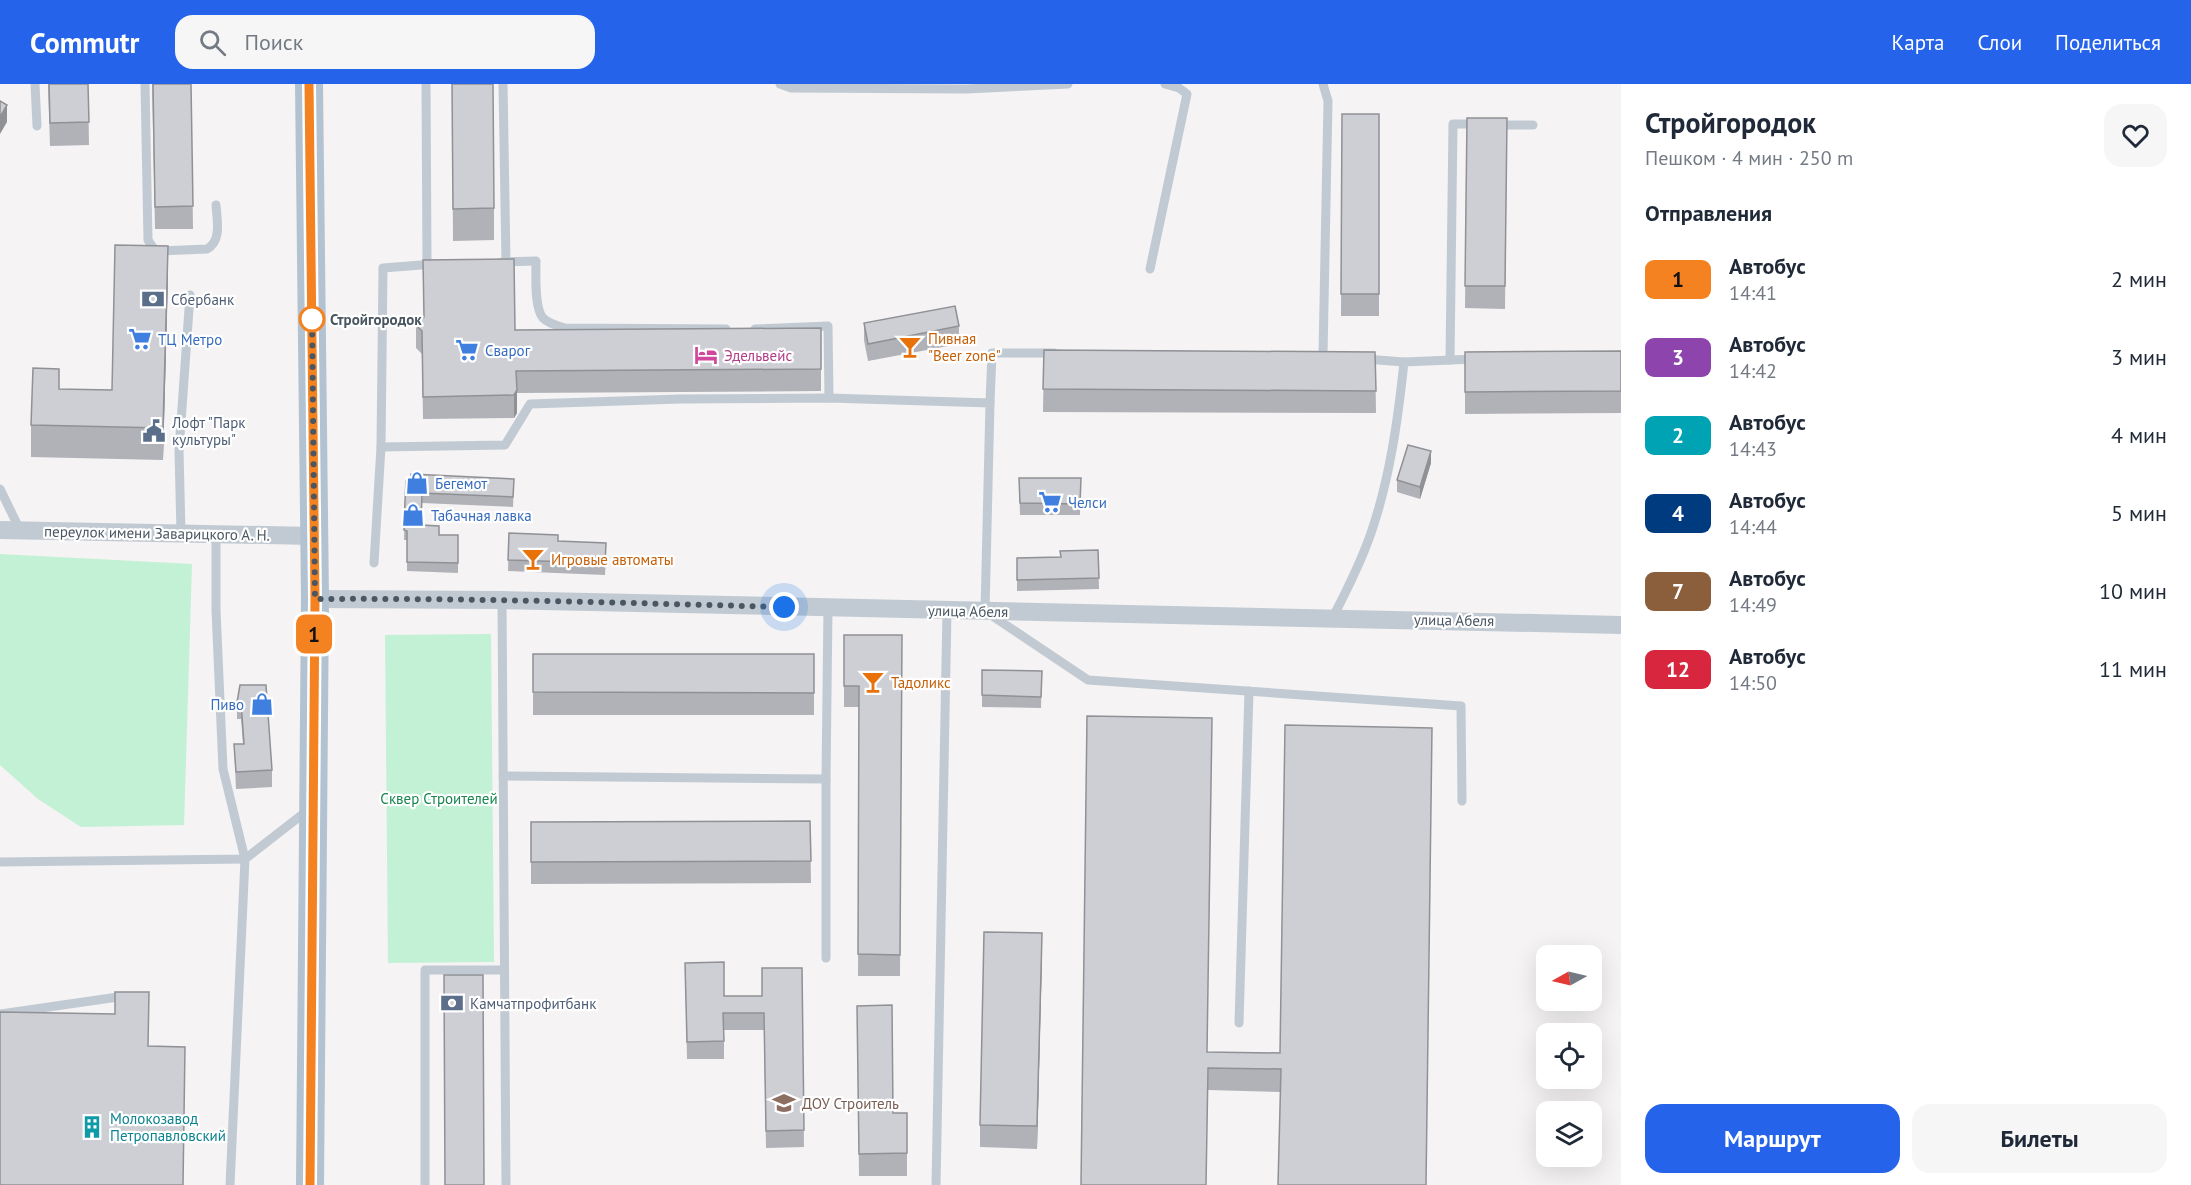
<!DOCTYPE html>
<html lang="ru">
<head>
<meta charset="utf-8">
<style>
	body { margin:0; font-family:"PT Sans",sans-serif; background:#f6f6f7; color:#1f2937; height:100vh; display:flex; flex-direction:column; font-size:22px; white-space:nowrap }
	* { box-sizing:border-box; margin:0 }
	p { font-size:20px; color:#747a83 }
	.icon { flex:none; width:33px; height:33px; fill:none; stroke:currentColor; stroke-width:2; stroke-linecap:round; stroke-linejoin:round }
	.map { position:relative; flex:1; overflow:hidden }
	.side { display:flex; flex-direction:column; background:#fff; width:570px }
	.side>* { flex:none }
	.badge { padding:0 12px; border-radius:9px; font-size:21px; line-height:39px }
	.needle { width:39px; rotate:262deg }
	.fabs { position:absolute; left:1536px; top:861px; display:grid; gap:12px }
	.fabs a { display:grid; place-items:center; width:66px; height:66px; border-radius:12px; background:#fff; box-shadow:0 6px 24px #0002; font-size:30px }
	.you { position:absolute; width:30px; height:30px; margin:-15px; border:4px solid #fff; border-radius:50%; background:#1a73e8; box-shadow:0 0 0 9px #1a73e833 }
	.map>.badge { position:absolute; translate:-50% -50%; box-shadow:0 0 0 3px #fff }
	h2 { padding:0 24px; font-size:22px; line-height:54px }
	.round { display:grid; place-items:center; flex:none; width:63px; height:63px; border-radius:18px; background:#f6f6f7 }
	.head { display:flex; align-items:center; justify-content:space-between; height:102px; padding:0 24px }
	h1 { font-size:28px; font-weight:600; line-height:45px }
	.button { display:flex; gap:12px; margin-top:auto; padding:12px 24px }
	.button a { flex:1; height:69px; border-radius:18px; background:#2563eb; color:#fff; font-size:24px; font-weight:600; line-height:69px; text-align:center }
	.button a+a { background:#f6f6f7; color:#1f2937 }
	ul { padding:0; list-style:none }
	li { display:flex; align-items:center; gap:18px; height:78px; padding:0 24px }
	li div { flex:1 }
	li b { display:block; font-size:22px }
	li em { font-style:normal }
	li .badge { min-width:66px; font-weight:700; text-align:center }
	header { display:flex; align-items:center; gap:36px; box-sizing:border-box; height:84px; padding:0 30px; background:#2563eb; color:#fff }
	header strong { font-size:28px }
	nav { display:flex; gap:33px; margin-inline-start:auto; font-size:21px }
	.search { width:420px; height:54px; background:#f6f6f7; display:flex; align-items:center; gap:15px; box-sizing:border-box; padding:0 21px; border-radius:18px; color:#747a83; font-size:22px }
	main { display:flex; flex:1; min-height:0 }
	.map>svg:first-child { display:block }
	.green { fill:#c3f1d5 }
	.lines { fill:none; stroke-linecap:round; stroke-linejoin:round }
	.lane { stroke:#c1cad2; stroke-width:9 }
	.street { stroke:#c1cad2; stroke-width:18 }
	.primary { stroke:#b3c2d1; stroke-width:28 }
	.wall { fill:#b0b2b7 }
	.shaded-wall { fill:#909195 }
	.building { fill:#cdcfd5; stroke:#909195; stroke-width:1.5 }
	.line-casing { stroke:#fff; stroke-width:14 }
	.line { stroke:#f58220; stroke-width:9 }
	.walk { stroke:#4a5661; stroke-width:6; stroke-dasharray:0 10.8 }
	.stop-dot { fill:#fff; stroke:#f58220; stroke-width:3 }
	.labels { text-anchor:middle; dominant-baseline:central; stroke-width:4.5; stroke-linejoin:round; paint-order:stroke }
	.service-label { font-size:15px; fill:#4e5e75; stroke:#fff; text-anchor:start }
	.stop-label { font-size:15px; font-weight:bold; fill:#4a5661; stroke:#fff; text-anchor:start }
	.food-label { font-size:15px; fill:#c56008; stroke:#fff; text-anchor:start }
	.shop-label { font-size:15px; fill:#366cbe; stroke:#fff; text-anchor:start }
	.hotel-label { font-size:15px; fill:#b23c85; stroke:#fff; text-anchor:start }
	.street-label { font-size:15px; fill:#4a5661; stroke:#fff }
	.park-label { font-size:15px; fill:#17864f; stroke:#fff }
	.education-label { font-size:15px; fill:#785e54; stroke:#fff; text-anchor:start }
	.culture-label { font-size:15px; fill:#0d838f; stroke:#fff; text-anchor:start }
</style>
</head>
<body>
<header>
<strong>Commutr</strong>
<div class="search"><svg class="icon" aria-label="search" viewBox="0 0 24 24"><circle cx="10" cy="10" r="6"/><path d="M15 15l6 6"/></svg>Поиск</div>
<nav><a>Карта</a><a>Слои</a><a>Поделиться</a></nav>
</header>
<main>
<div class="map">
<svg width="1621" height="1101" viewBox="0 0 1621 1101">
	<rect width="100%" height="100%" fill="#f5f3f3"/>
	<g class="green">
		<path d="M0,470L192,480L184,741L81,743L38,715L0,681Z"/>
		<path d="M491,550L494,878L388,879L385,551Z"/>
	</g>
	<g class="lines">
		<g class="lane">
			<path d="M35,0L37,42"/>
			<path d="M145,0L148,156L154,165L159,167L207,165C222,157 217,136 216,121"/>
			<path d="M426,0L427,180"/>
			<path d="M503,0L506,178"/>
			<path d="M780,0L791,4L967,5L1068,0"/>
			<path d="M1323,0L1328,17L1323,271L1330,272"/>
			<path d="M1496,41H1533"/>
			<path d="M502,178L536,177C536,191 534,224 543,234C549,240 558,242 565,244L726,245"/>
			<path d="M1150,185L1187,10L1179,4L1165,0"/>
			<path d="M755,245L828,242L829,314"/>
			<path d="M1365,275L1404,278"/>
			<path d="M1450,276L1453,40H1479"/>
			<path d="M990,319L992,269H1054"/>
			<path d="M381,363L505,361L530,320L680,315L829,314L990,319L985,527L1088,596L1461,622L1462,717"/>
			<path d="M0,405L20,446"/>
			<path d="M181,450L179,366L190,211"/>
			<path d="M374,479L381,363L383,184L434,180"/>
			<path d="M502,516L506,1101"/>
			<path d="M1333,533C1347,506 1361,478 1371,449C1390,394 1398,335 1404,278L1475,275"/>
			<path d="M503,692L826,695L828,524"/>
			<path d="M826,695V874"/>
			<path d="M0,778L245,775L223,685L216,526V451"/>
			<path d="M0,930L125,912"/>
			<path d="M1239,939L1249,607"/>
			<path d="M230,1101L245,775L308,726"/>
			<path d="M425,1101V886H504"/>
			<path d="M936,1101L947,527"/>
		</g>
		<g class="street">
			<path d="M0,446L313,452"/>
			<path d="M315,515L502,516L1621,541"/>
		</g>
		<path class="primary" d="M309,0L315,515L310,1101"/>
	</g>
	<g class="wall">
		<path d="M48,0H88L89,61L50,62Z"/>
		<path d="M152,0H191L193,145H155Z"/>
		<path d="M452,0L494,124V156L453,157Z"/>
		<path d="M1342,30H1379V232H1341Z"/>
		<path d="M1467,34H1507L1505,225L1465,224Z"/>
		<path d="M423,176L515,246L821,244V307L517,309V329L514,334L423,335L422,270L416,264V241L424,233Z"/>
		<path d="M168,194L163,376L31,373V341L59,305L112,306Z"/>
		<path d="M864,239L959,242V260L868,277L864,256Z"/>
		<path d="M1044,266L1375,268L1376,329L1043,328Z"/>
		<path d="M1621,267V329L1465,330V268Z"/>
		<path d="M1431,379L1420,415L1397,408V396Z"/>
		<path d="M1019,394H1081L1080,431H1020Z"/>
		<path d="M514,395L513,423L422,419V441L439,451H458V489L407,487V456H404L405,417L410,397Z"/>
		<path d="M509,449L558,457L606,471L605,491L508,487Z"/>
		<path d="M1098,466L1099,505L1017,507V474L1061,473Z"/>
		<path d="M844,551H902L900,892H858L859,623H844Z"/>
		<rect x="533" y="570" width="281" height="61"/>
		<path d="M982,586L1042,587L1041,624L982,623Z"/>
		<path d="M240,601L272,686V703L236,705L234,660H243L241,635H237V618Z"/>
		<path d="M1432,644L1280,1008L1208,1006V968L1280,969Z"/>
		<path d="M810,737L811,799L531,800V738Z"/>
		<path d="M1042,871L1037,1065L980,1063V1041Z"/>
		<path d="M685,879L724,912H762L802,884L804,1063L766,1064L764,946H724V975H687Z"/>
		<path d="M857,922L893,1029H907V1092H859Z"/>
	</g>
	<g class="shaded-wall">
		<path d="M7,21V38L0,50V33Z"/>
		<path d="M168,162V194L163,376V344Z"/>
		<path d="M517,306V329L514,334V311Z"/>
		<path d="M1431,367V379L1420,415V403Z"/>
		<path d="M1042,849V871L1037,1065V1042Z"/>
	</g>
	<g class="building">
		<path d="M49,0H88L89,38L50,39Z"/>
		<path d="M153,0H191L193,122L155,123Z"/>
		<path d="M452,0H493L494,124L453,125Z"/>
		<path d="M0,17L7,21L0,33Z"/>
		<path d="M1342,30H1379V210H1341Z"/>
		<path d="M1467,34H1507L1505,202H1465Z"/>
		<path d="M115,161L168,162L163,344L31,341L33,284L59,285V305L112,306Z"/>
		<path d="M514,175L515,246L821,244V285L516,287L517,306L514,311L423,313L422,247L416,241L424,233L423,176Z"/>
		<path d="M955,222L959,242L868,260L864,239Z"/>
		<path d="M1044,266L1375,268L1376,307L1043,305Z"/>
		<path d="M1621,267V307L1465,308V268Z"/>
		<path d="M1408,361L1431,367L1420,403L1397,396Z"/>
		<path d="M411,390L514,395L513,413L422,409L421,441L439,442V451H458V479L407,478V447L404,446L405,417L406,397H410Z"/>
		<path d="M1019,394H1081L1080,420L1020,419Z"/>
		<path d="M509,449L558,451V457L606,459L605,479L508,476Z"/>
		<path d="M1098,466L1099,494L1017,496V474L1061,473L1060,467Z"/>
		<path d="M844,551H902L900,871L858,870L859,602H844Z"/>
		<path d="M533,570H814V609L533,608Z"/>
		<path d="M982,586L1042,587L1041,613L982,611Z"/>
		<path d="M240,601H266L272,686L236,688L234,660H244L241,618H237Z"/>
		<path d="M1087,632L1212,634L1207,968L1280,969L1285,641L1432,644L1426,1101H1278L1281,985L1208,984L1206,1101H1081Z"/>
		<path d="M810,737L811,777L531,778V738Z"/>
		<path d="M984,848L1042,849L1037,1042L980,1041Z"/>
		<path d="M724,878V912H762V884H802L804,1046L766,1047L764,929H723L724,957L687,958L685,879Z"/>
		<path d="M444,891H483L484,1101H445Z"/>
		<path d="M115,908H149L148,962L185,963L183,1101H0V928L115,930Z"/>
		<path d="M892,921L893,1029H907V1069L859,1070L857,922Z"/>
	</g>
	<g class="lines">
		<g class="line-casing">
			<path id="line" d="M309,0L315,515L310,1101"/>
		</g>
		<use href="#line" class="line"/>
		<path class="walk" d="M312,235V232L315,515C471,514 628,519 784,523"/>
	</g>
	<defs>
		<g id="bank-bare" transform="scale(1.8)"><path d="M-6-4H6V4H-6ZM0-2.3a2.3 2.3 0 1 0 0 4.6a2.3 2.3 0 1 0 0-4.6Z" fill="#5c6f8a" stroke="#fff" stroke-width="2.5" paint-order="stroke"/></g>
		<g id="supermarket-bare" transform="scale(1.8)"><path d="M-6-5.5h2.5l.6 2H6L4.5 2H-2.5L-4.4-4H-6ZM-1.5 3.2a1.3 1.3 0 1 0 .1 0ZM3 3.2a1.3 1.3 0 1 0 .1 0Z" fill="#3f7fe0" stroke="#fff" stroke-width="2.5" paint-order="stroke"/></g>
		<g id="bar-bare" transform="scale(1.8)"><path d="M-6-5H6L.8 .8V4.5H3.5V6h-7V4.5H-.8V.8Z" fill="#e8710a" stroke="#fff" stroke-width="2.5" paint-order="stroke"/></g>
		<g id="hotel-bare" transform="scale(1.8)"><path d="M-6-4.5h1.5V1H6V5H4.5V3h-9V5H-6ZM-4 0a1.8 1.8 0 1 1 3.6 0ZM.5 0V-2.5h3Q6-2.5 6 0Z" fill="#d1479c" stroke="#fff" stroke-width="2.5" paint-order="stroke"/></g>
		<g id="civic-bare" transform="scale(1.8)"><path d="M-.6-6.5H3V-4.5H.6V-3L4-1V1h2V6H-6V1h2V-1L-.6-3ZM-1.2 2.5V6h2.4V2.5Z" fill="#5c6f8a" stroke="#fff" stroke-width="2.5" paint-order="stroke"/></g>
		<g id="shop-bare" transform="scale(1.8)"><path d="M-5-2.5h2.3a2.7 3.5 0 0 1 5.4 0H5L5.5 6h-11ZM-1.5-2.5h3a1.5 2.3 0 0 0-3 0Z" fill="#3f7fe0" stroke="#fff" stroke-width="2.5" paint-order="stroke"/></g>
		<g id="school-bare" transform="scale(1.8)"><path d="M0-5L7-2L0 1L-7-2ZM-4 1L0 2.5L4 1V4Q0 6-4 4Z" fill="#8d6e63" stroke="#fff" stroke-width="2.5" paint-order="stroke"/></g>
		<g id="building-bare" transform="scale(1.8)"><path d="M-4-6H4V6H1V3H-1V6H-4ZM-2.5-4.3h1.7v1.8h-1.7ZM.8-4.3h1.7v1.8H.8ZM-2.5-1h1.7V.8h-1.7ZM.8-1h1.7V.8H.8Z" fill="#0f9aa8" stroke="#fff" stroke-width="2.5" paint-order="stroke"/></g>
	</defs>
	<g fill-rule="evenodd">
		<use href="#bank-bare" x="153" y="215"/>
		<use href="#supermarket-bare" x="140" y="255"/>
		<use href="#bar-bare" x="910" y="263"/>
		<use href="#supermarket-bare" x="467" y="266"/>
		<use href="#hotel-bare" x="706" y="271"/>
		<use href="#civic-bare" x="154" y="347"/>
		<use href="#shop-bare" x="417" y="399"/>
		<use href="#supermarket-bare" x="1050" y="418"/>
		<use href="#shop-bare" x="413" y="431"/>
		<use href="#bar-bare" x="533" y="475"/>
		<use href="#bar-bare" x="873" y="598"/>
		<use href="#shop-bare" x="262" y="620"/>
		<use href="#bank-bare" x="452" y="919"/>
		<use href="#school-bare" x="784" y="1019"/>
		<use href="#building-bare" x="92" y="1043"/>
	</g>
	<circle class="stop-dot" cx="312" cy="235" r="12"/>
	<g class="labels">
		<g class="service-label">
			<text x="171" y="215">Сбербанк</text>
			<text x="172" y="338">Лофт "Парк<tspan x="172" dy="17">культуры"</tspan></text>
			<text x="470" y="919">Камчатпрофитбанк</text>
		</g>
		<g class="stop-label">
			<text x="330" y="235">Стройгородок</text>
		</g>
		<g class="food-label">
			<text x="928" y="254">Пивная<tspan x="928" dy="17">"Beer zone"</tspan></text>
			<text x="551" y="475">Игровые автоматы</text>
			<text x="891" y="598">Тадоликс</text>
		</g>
		<g class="shop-label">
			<text x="158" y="255">ТЦ Метро</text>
			<text x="485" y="266">Сварог</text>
			<text x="435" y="399">Бегемот</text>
			<text x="1068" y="418">Челси</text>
			<text x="431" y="431">Табачная лавка</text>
			<text x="244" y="620" text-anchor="end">Пиво</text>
		</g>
		<g class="hotel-label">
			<text x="724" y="271">Эдельвейс</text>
		</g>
		<g class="street-label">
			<text transform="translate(157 449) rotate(1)">переулок имени Заварицкого А. Н.</text>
			<text transform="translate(968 527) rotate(1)">улица Абеля</text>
			<text transform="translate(1454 536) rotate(1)">улица Абеля</text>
		</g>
		<g class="park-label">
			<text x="439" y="714">Сквер Строителей</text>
		</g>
		<g class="education-label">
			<text x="802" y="1019">ДОУ Строитель</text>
		</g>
		<g class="culture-label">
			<text x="110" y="1034">Молокозавод<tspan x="110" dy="17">Петропавловский</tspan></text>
		</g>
	</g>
</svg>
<div class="fabs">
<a><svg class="needle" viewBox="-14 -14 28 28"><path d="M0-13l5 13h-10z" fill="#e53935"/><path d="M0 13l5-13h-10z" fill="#747a83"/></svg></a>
<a><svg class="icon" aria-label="locate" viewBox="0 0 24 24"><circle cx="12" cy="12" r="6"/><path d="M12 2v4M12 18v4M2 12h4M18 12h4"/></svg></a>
<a><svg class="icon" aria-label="layers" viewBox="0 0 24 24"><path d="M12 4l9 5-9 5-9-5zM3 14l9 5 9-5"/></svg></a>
</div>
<div class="you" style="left:784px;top:523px"></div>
<b class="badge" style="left:314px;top:550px;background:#f58220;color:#111">1</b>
</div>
<section class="side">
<div class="head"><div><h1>Стройгородок</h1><p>Пешком · 4 мин · 250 m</p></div><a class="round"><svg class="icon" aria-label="heart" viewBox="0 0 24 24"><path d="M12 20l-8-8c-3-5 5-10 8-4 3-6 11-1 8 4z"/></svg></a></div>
<h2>Отправления</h2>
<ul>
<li><span class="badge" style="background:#f58220;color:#111">1</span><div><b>Автобус</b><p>14:41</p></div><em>2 мин</em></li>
<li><span class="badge" style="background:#8e44ad;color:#fff">3</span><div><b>Автобус</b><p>14:42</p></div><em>3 мин</em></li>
<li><span class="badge" style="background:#00a3b4;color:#fff">2</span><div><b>Автобус</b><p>14:43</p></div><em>4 мин</em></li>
<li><span class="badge" style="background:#003b80;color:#fff">4</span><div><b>Автобус</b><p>14:44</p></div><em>5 мин</em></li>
<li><span class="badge" style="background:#8b5e3c;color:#fff">7</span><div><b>Автобус</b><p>14:49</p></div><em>10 мин</em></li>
<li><span class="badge" style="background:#d7263d;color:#fff">12</span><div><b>Автобус</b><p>14:50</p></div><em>11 мин</em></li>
</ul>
<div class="button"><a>Маршрут</a><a>Билеты</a></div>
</section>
</main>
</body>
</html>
